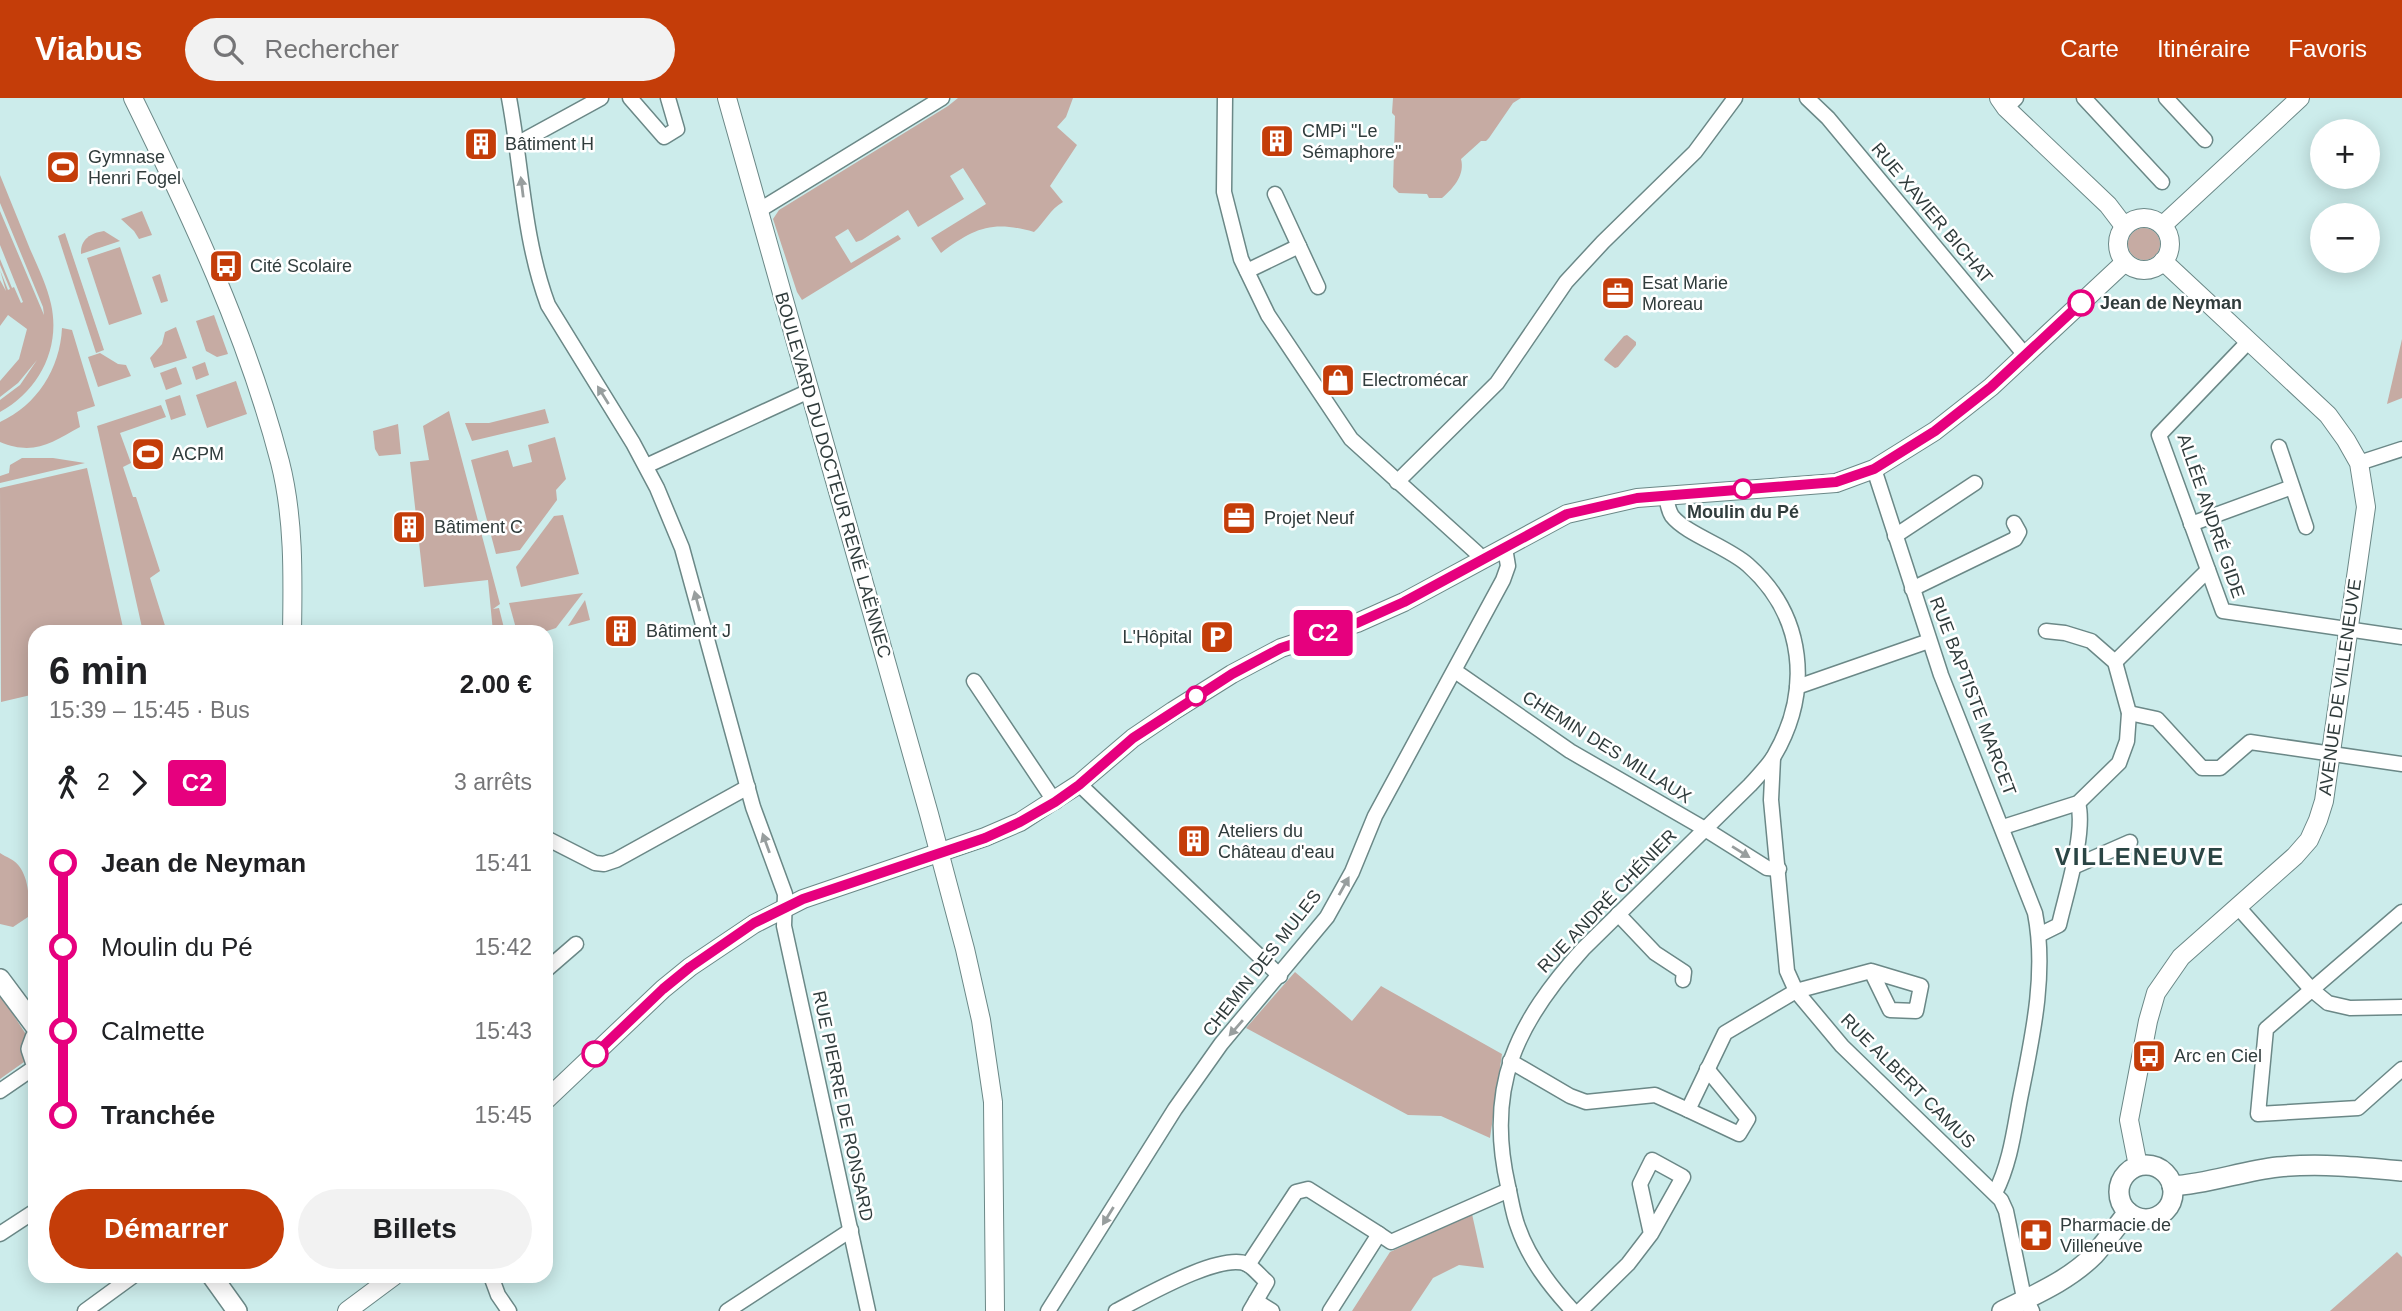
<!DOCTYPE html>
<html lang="fr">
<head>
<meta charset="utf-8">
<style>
	body { margin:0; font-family:Arial,sans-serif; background:#f2f2f2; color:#202124; height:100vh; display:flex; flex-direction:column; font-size:26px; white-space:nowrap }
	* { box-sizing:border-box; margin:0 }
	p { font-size:23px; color:#757577 }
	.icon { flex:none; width:38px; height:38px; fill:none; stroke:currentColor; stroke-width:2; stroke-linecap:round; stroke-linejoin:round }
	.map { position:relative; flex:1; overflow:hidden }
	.drawer { position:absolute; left:28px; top:527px; width:525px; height:658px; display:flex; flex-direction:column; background:#fff; border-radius:21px; box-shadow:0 4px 18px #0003 }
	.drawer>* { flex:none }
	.badge { padding:0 14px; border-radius:5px; font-size:24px; line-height:46px }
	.tools { position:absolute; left:2310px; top:21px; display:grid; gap:14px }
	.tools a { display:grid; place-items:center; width:70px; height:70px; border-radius:50%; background:#fff; box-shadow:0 4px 18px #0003; font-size:35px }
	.map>.badge { position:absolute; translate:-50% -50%; box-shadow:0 0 0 4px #fff }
	.legs { display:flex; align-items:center; gap:10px; height:77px; padding:0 21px; font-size:23px }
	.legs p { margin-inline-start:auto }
	.overview { display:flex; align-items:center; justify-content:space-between; height:119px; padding:0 21px }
	h1 { font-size:38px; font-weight:800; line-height:52px }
	.primary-button { display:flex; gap:14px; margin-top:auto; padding:14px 21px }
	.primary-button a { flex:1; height:80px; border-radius:42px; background:#c43d09; color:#fff; font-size:28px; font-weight:800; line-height:80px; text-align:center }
	.primary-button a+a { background:#f2f2f2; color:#202124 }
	ul { padding:0 21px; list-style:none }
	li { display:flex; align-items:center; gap:24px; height:84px; font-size:26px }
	li i { display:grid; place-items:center; width:10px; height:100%; margin:0 9px; background:currentColor }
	li i::after { content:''; width:18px; height:18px; margin:-9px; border:5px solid; border-radius:50%; background:#fff }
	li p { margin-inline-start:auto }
	li:first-child i { background:linear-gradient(#0000 50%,currentColor 0) }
	li:last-child i { background:linear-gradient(currentColor 50%,#0000 0) }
	header { display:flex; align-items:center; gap:42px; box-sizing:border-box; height:98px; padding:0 35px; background:#c43d09; color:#fff }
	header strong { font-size:33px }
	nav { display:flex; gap:38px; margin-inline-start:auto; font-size:24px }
	.search { width:490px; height:63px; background:#f2f2f2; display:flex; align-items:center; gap:18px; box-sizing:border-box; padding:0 24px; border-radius:38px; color:#757577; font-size:26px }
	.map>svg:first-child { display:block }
	.green { fill:#c6aba3 }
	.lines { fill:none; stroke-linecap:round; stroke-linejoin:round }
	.minor-casing { stroke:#6b8887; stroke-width:17 }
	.tertiary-casing { stroke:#6b8887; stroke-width:20 }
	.secondary-casing { stroke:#6b8887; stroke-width:22 }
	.minor { stroke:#fff; stroke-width:14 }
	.tertiary { stroke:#fff; stroke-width:18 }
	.secondary { stroke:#fff; stroke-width:19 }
	.oneway { fill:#989e9e }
	.line-1-casing { stroke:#fff; stroke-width:16 }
	.line-1 { stroke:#e6007e; stroke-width:10 }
	.stop-1-dot { fill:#fff; stroke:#e6007e; stroke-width:3.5 }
	.labels { text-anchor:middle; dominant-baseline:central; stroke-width:5; stroke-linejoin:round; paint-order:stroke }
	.poi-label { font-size:18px; fill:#303c3c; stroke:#fff; text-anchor:start }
	.street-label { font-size:18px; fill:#303c3c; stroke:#fff }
	.stop-label { font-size:18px; font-weight:bold; fill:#303c3c; stroke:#fff; text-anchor:start }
	.district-label { font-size:24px; font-weight:bold; letter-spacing:2px; fill:#2a4544; stroke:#fff }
</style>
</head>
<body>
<header>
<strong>Viabus</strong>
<div class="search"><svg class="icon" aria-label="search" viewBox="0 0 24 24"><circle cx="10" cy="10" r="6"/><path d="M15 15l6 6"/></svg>Rechercher</div>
<nav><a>Carte</a><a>Itinéraire</a><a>Favoris</a></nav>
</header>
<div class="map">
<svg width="2402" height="1213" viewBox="0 0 2402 1213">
	<rect width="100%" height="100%" fill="#cceceb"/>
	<g class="green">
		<path d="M958,0H1073L1066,19L1057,29L1077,47L1050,88L1063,104C1050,111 1045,124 1034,134C992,122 974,130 941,155L931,140L986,106L963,70L950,78L964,101L918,129L908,112L862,142L856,144L848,131L835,139L851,165L898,137L901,141L802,202L797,194L773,121L779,112L948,8Z"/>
		<path d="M1393,0H1521L1513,5L1489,40L1486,43H1481L1461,61C1465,76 1455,89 1442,100H1429L1427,96L1399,95L1393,89L1395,18L1392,15Z"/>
		<path d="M0,77C10,102 20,126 30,151C38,169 47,188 51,206C61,250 39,293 0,314V302L20,287L37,262L18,285L0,299V283L19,261L27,231L8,217L0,228V182L6,193L0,172L8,192L10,191L0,167V161L12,190L14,189L21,205L23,204L0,147V113L44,217L43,209L0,105Z"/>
		<path d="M142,113L152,137L139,141L134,133L121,121Z"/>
		<circle cx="2144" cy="146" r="16"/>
		<path d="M104,133L120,143L81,156C80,141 91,135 104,133Z"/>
		<path d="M65,135L104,252L96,255L58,138Z"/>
		<path d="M120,149L142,216L109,227L87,160Z"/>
		<path d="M160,176L168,203L161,205L152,179Z"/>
		<path d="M214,217L228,256L217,259L206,253L196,223Z"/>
		<path d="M176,229L187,260L154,270L150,260L162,246L165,234Z"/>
		<path d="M62,230L72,232L95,308L77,314L80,329C51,345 34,358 0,344V324C37,307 60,271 62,230Z"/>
		<path d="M1627,237L1636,244V247L1618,269L1615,270L1604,262L1605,260L1624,238Z"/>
		<path d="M2402,241V300L2387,306Z"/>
		<path d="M100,255L118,266L126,267L131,278L98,289L88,259Z"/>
		<path d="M205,264L209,277L196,282L192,269Z"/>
		<path d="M176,269L182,286L166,292L160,275Z"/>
		<path d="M236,283L247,316L207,330L196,297Z"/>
		<path d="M180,297L186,317L171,322L165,302Z"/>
		<path d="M161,307L166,319L120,335L131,365L123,369L133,399H136L160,473L150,480L167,534H143L97,328Z"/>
		<path d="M545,311L549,325L472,343L465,325H489Z"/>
		<path d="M449,313L500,506L493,511L499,510L505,534H493L488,482L424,489L410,364L429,362L423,328Z"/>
		<path d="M398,326L401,356L379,358L375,351L373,333Z"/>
		<path d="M555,339L566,381L556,392L557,402L520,452L496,456L471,362L508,352L513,369L532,364L528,347Z"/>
		<path d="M22,360H53L85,365L0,385V378L9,375L10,367Z"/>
		<path d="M87,370L124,534H35V596L1,604L0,390Z"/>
		<path d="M563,417L579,476L521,489L516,469L554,418Z"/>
		<path d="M583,495L556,530L544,534H517L509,505Z"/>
		<path d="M585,502L590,522L568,528Z"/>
		<path d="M0,755C6,759 15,762 19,768C29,781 30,803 28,819L13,829L0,826Z"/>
		<path d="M1295,874L1352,923L1381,888L1502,956L1490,1040L1441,1018L1408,1017L1246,930Z"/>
		<path d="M0,896L27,938L22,948L24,964L0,981Z"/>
		<path d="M1472,1116L1484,1170L1459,1167L1433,1180L1411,1213H1352L1390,1154Z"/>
		<path d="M2397,1154L2402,1159V1213H2330Z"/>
	</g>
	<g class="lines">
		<g class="minor-casing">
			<g id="minor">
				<path d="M509,0C522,69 523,140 548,207L633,345L657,390L682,450L753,709L785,796L784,828L868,1213"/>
				<path d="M630,0L664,39L677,31L668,0"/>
				<path d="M1225,0L1224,94L1241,161L1268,217L1351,341L1477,455L1482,463"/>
				<path d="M1807,0L1828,20L2025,257"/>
				<path d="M2084,0L2162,84"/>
				<path d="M2166,0L2205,42"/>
				<path d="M2006,10L2016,0"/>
				<path d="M517,46L601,0"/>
				<path d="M1275,96L1299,148"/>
				<path d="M758,113L942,0"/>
				<path d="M1247,173L1299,148L1318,189"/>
				<path d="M2249,243L2159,337L2223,513L2402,539"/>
				<path d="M2279,349L2306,429"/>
				<path d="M2359,365L2402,351"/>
				<path d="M646,368L809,293"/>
				<path d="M1874,371L1941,577L2035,815C2047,876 2032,941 2020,1001C2014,1033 2010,1066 1995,1095"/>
				<path d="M1397,384L1497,285L1566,184L1603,144L1695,54L1735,0"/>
				<path d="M2191,426L2292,389"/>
				<path d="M1895,438L1975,385"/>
				<path d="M1912,491L2015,441L2019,434L2014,425"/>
				<path d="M2115,564L2208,472"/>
				<path d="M1455,573L1570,653L1705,731L1767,770L1779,771"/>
				<path d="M974,583L1055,704"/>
				<path d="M1797,589L1929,543"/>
				<path d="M2129,615L2157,621L2202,670H2220L2250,644L2402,666"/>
				<path d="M1773,660L1771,702L1787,873L1796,893L1842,948L2001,1102L2006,1113L2023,1195L2032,1213"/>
				<path d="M1079,686L1280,878"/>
				<path d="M2003,729L2078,705L2119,665L2127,643L2129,615L2115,564L2091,543L2065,535L2046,533"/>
				<path d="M546,740L595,765L604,766L616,762L748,689"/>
				<path d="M2073,769L2130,744"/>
				<path d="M2238,809L2311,891L2328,905L2350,910L2402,909"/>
				<path d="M2402,814L2266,931L2258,1016L2358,1010L2402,971"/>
				<path d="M1618,816L1655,855L1684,874L1683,882"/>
				<path d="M2039,837L2059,827C2066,796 2086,734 2078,705"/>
				<path d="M546,872L576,846"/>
				<path d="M1510,963L1570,998L1586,1004L1655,997L1688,1012L1725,935L1796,893L1871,873L1921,888L1916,913L1890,912L1871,873"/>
				<path d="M0,993L35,969"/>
				<path d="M1688,1012L1739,1036L1748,1021L1707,971"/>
				<path d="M0,1136L35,1113"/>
				<path d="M1379,1136L1391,1144L1509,1092"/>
				<path d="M1248,1167L1296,1094L1308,1091L1379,1136L1330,1213"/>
				<path d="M491,1178L498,1197L509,1213"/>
				<path d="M1256,1203L1272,1213"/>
				<path d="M85,1213L133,1178"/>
				<path d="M727,1213L851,1132"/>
				<path d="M1048,1213L1175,1011L1221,946L1327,819L1352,774L1375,718L1503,482L1508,468L1505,450"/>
				<path d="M1116,1213C1142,1200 1220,1154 1247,1166C1254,1170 1261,1179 1267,1184L1250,1213"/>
				<path d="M1573,1213C1550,1188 1529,1161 1518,1129C1513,1116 1511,1101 1508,1088C1485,988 1517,924 1583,851L1750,687C1759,677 1768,668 1774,658C1812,593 1805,518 1748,467C1728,449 1686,436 1672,418C1668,412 1667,404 1666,397"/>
				<path d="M1580,1213L1628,1166L1651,1136L1683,1079L1652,1062L1640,1086L1651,1136"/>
			</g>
		</g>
		<g class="tertiary-casing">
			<g id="tertiary">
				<path d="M133,0C191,118 247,237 280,364C294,419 293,478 292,534"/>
				<path d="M727,0L929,716L965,851L981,922L993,1004L995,1213"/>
				<path d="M1999,0L2006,10L2108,107L2124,128"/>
				<circle cx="2144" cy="146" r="26"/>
				<path d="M2163,127L2300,0"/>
				<path d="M546,1002L663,891L690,869L754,826L803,801L985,739L1020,724L1079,686L1133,640L1173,613L1232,576L1281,550L1357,525L1404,504L1567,416L1637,400L1836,385L1874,371L1935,333L1991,289L2125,164"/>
				<path d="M2138,1068L2129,1022L2148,923L2156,895L2181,859L2295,758L2309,742L2318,722L2324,703L2366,409L2359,365L2346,342L2328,317L2163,163"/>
				<path d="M347,1213L394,1178"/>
			</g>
		</g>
		<g class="secondary-casing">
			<g id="secondary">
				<path d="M0,881L35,928"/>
				<path d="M35,940L31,951L35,963"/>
				<circle cx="2146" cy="1094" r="27"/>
				<path d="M2172,1088C2208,1086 2242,1073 2278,1069C2320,1065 2360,1069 2402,1073"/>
				<path d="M212,1178L237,1213"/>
				<path d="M2002,1213C2034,1197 2068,1183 2094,1157C2106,1144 2117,1128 2128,1114"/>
			</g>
		</g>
		<use href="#minor" class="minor"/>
		<use href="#tertiary" class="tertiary"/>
		<use href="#secondary" class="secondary"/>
	</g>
	<defs><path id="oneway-solid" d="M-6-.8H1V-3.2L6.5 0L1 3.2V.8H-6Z" transform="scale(1.75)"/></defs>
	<g class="oneway">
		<use href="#oneway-solid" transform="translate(522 89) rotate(-97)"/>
		<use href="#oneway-solid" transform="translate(603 297) rotate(-122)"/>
		<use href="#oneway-solid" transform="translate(697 503) rotate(-105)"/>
		<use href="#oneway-solid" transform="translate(766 745) rotate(-110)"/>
		<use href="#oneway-solid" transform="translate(1741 754) rotate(32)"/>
		<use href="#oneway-solid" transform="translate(1344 788) rotate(-61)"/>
		<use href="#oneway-solid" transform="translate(1236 930) rotate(131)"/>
		<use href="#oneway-solid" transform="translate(1108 1118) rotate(122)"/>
	</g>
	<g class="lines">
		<g class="line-1-casing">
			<path id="line-1" d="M595,956L663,891L690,869L754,825L803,801L985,740L1020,724L1055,704L1079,687L1133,640L1232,576L1281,550L1357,525L1404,504L1567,416L1637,400L1836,384L1874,371L1935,333L1991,289L2081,205"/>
		</g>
		<use href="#line-1" class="line-1"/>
	</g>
	<defs>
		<g id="building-square" transform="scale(1.75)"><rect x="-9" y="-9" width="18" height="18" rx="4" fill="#c43d09" stroke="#fff"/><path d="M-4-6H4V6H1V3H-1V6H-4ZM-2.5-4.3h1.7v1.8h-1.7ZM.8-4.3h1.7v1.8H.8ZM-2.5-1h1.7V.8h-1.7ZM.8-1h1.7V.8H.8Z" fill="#fff"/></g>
		<g id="stadium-square" transform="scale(1.75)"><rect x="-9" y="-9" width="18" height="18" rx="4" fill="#c43d09" stroke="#fff"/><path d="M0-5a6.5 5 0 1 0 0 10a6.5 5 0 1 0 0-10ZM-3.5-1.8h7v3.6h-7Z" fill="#fff"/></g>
		<g id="bus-square" transform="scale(1.75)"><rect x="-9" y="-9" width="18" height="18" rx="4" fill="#c43d09" stroke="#fff"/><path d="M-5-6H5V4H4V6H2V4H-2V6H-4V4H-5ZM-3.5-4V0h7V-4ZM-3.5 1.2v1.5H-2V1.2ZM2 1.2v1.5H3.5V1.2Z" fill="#fff"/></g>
		<g id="office-square" transform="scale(1.75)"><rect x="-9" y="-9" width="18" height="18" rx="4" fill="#c43d09" stroke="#fff"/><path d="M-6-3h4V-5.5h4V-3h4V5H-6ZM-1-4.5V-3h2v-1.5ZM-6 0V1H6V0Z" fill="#fff"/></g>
		<g id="shop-square" transform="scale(1.75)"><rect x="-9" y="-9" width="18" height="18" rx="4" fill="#c43d09" stroke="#fff"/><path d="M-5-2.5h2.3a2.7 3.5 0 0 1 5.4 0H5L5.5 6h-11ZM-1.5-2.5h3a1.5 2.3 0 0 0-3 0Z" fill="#fff"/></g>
		<g id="parking-square" transform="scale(1.75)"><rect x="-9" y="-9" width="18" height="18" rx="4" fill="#c43d09" stroke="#fff"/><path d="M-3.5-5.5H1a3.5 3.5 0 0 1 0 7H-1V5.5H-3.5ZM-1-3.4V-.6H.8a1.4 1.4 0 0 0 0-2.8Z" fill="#fff"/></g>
		<g id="pharmacy-square" transform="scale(1.75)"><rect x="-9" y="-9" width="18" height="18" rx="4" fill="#c43d09" stroke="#fff"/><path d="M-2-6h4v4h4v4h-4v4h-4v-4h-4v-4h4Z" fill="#fff"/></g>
	</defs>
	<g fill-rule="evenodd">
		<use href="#building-square" x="1277" y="43"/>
		<use href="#building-square" x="481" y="46"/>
		<use href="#stadium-square" x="63" y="69"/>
		<use href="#bus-square" x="226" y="168"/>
		<use href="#office-square" x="1618" y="195"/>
		<use href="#shop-square" x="1338" y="282"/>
		<use href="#stadium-square" x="148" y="356"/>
		<use href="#office-square" x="1239" y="420"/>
		<use href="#building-square" x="409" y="429"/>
		<use href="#building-square" x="621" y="533"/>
		<use href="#parking-square" x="1217" y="539"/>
		<use href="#building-square" x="1194" y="743"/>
		<use href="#bus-square" x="2149" y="958"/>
		<use href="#pharmacy-square" x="2036" y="1137"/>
	</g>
	<g class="stop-1-dot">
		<circle cx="2081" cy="205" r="12"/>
		<circle cx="1743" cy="391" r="9"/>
		<circle cx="1196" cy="598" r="9"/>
		<circle cx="595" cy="956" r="12"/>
	</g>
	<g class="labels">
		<g class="poi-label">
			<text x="1302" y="33">CMPi "Le<tspan x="1302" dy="21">Sémaphore"</tspan></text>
			<text x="505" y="46">Bâtiment H</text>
			<text x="88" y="59">Gymnase<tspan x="88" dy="21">Henri Fogel</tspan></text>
			<text x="250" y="168">Cité Scolaire</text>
			<text x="1642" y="185">Esat Marie<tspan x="1642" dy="21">Moreau</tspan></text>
			<text x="1362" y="282">Electromécar</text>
			<text x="172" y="356">ACPM</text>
			<text x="1264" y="420">Projet Neuf</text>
			<text x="434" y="429">Bâtiment C</text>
			<text x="646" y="533">Bâtiment J</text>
			<text x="1192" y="539" text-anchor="end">L'Hôpital</text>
			<text x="1218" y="733">Ateliers du<tspan x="1218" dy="21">Château d'eau</tspan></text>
			<text x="2174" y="958">Arc en Ciel</text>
			<text x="2060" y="1127">Pharmacie de<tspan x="2060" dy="21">Villeneuve</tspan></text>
		</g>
		<g class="street-label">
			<text transform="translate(1932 115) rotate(50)">RUE XAVIER BICHAT</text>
			<text transform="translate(833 377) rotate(74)">BOULEVARD DU DOCTEUR RENÉ LAËNNEC</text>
			<text transform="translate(2211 418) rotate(71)">ALLÉE ANDRÉ GIDE</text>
			<text transform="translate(2340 589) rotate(-82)">AVENUE DE VILLENEUVE</text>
			<text transform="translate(1973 598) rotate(69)">RUE BAPTISTE MARCET</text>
			<text transform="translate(1607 649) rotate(32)">CHEMIN DES MILLAUX</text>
			<text transform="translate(1607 803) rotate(-46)">RUE ANDRÉ CHÉNIER</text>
			<text transform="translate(1262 865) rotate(-52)">CHEMIN DES MULES</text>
			<text transform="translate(1908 983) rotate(45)">RUE ALBERT CAMUS</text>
			<text transform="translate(843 1008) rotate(78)">RUE PIERRE DE RONSARD</text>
		</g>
		<g class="stop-label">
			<text x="2100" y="205">Jean de Neyman</text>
			<text x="1743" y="414" text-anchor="middle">Moulin du Pé</text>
		</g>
		<g class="district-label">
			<text x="2140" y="758">VILLENEUVE</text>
		</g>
	</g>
</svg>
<div class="tools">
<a>+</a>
<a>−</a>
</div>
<b class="badge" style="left:1323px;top:535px;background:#e6007e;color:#fff">C2</b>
<section class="drawer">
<div class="overview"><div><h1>6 min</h1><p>15:39 – 15:45 · Bus</p></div><b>2.00 €</b></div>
<div class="legs"><svg class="icon" aria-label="walk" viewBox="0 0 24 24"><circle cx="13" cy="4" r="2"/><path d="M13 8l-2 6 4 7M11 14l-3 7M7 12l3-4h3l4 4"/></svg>2<svg class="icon" aria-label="forward" viewBox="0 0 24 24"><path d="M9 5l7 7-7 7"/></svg><b class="badge" style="background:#e6007e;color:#fff">C2</b><p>3 arrêts</p></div>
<ul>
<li><i style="color:#e6007e"></i><b>Jean de Neyman</b><p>15:41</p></li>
<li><i style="color:#e6007e"></i><span>Moulin du Pé</span><p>15:42</p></li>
<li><i style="color:#e6007e"></i><span>Calmette</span><p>15:43</p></li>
<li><i style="color:#e6007e"></i><b>Tranchée</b><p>15:45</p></li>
</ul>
<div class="primary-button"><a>Démarrer</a><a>Billets</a></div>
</section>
</div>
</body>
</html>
